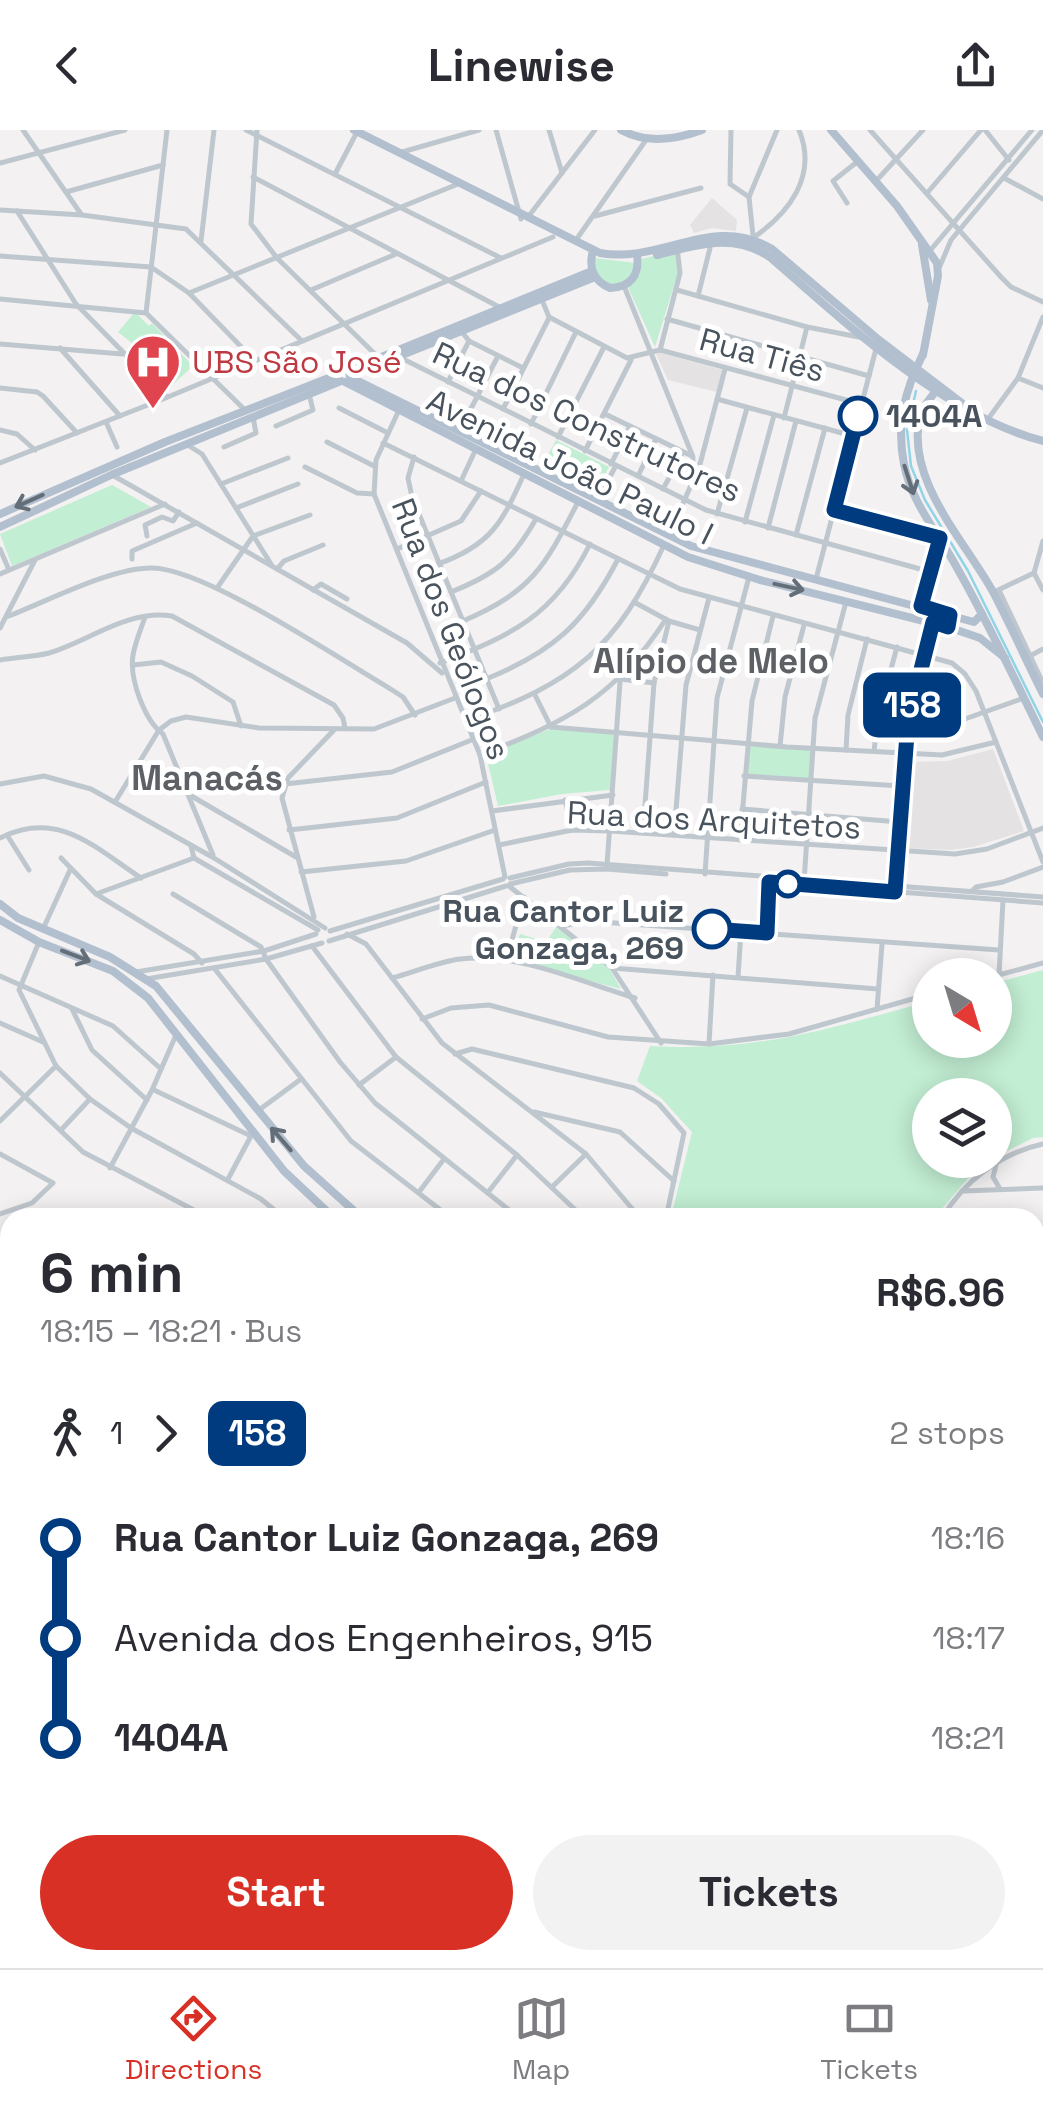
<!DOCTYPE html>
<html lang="en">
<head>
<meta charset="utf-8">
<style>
	body { margin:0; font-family:"Space Grotesk",sans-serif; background:#f2f2f3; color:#2b2b33; height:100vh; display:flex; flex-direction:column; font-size:38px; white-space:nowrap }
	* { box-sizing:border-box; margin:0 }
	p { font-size:32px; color:#7c7c81 }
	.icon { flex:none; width:55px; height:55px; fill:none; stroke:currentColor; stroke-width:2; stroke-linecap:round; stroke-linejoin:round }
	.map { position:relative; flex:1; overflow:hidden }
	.sheet { position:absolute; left:0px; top:1078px; width:1045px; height:762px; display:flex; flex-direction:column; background:#fff; border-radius:30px 30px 0 0; box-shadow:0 5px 25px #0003 }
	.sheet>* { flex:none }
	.badge { padding:0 20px; border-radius:15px; font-size:35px; line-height:65px }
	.needle { width:65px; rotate:142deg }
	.controls { position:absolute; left:912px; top:828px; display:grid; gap:20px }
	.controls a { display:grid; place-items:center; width:100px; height:100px; border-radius:50%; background:#fff; box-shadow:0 5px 25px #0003; font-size:50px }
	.map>.badge { position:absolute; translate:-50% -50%; box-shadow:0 0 0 5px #fff }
	.legs { display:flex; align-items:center; gap:15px; height:110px; padding:0 40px; font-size:32px }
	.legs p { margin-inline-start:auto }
	.headline { display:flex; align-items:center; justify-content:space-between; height:170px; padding:0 40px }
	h1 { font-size:55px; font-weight:700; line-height:75px }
	.cta { display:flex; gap:20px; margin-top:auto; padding:20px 40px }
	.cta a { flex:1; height:115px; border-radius:60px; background:#d93025; color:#fff; font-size:40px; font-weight:700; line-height:115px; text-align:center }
	.cta a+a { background:#f2f2f3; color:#2b2b33 }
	ul { padding:0 40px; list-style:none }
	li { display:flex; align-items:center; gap:35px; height:100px; font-size:38px }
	li i { display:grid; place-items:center; width:15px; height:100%; margin:0 12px; background:currentColor }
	li i::after { content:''; width:25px; height:25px; margin:-12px; border:8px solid; border-radius:50%; background:#fff }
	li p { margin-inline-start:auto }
	li:first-child i { background:linear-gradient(#0000 50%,currentColor 0) }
	li:last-child i { background:linear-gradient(currentColor 50%,#0000 0) }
	header { display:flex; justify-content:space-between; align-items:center; height:130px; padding:0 40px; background:#fff; font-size:45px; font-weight:700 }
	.tabs { display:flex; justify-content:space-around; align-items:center; height:140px; border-top:2px solid #e1e1e2; background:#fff; font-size:28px; color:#7c7c81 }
	.tabs a { display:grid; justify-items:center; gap:5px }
	.tabs .active { color:#d93025 }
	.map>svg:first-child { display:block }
	.education { fill:#e4e2e2 }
	.green { fill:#c2eed3 }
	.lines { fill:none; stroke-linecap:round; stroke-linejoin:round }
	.stream { stroke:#91d4e8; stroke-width:2.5 }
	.canal { stroke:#91d4e8; stroke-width:5 }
	.minor { stroke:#bfc7ce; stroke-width:5 }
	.major { stroke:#b2bfce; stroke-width:8 }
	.oneway { stroke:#636e79 }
	.line-1-casing { stroke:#fff; stroke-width:22 }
	.line-1 { stroke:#003b80; stroke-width:15 }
	.stop-1-dot { fill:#fff; stroke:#003b80; stroke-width:5 }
	.labels { text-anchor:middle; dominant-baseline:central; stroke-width:10; stroke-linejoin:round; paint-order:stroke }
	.street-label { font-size:32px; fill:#49535d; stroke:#fff }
	.health-label { font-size:32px; fill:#be3a42; stroke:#fff; text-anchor:start }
	.stop-label { font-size:32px; font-weight:bold; fill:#49535d; stroke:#fff; text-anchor:start }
	.neighbourhood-label { font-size:35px; font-weight:bold; fill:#5d6165; stroke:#fff }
</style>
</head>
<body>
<header><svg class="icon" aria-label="back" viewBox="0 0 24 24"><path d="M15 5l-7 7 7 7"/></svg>Linewise<svg class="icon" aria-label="share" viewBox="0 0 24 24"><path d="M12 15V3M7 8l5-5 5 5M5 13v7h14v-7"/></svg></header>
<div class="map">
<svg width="1043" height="1838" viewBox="0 0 1043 1838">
	<rect width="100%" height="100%" fill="#f3f1f1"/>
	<g class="education">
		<path d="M712,68L737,90L736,101L712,98L694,103L690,95Z"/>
		<path d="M660,223L723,240L717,262L668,250L656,224Z"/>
		<path d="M993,619L1024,701L973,717L951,720L903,718L908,632L948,631Z"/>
	</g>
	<g class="green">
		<path d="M676,120L679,139L655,217L628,157L640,144L642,129Z"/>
		<path d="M594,128L636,133C633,149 627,152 611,155L596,145Z"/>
		<path d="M135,182L149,196L152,193L193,236L170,257L131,217L142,204L132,213L118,202Z"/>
		<path d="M556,310L609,337L595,364L542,337Z"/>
		<path d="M112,355L151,377L12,436L0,404Z"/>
		<path d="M550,599L615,604L610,660L562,664L498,676L486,625Z"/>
		<path d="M747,614L812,618L810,649L744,646Z"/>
		<path d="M557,796L610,840L621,859L510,830L520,804L546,812Z"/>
		<path d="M1043,840V1007L1033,1008L995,1027V965H930V1030H990L975,1040L935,1087H671L692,1002L661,968L637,951L650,916C758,922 828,899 930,871V910H995V853Z"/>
		<path d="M388,1830H650L646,1838H396Z"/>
	</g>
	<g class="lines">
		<path class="stream" d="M916,261L907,300L911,336L925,370L968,441L1043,592"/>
		<path class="canal" d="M844,1830L857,1838"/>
		<g class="minor">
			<path d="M23,0L81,84"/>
			<path d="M246,0L501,128"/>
			<path d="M257,0L251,94L277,128L380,229"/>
			<path d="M496,0L521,89"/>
			<path d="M549,0L562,43"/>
			<path d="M731,0L730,54L749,67"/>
			<path d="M870,0L1001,147L1011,157L1043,172"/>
			<path d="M985,0L1009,30"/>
			<path d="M402,22L479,0"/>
			<path d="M0,33L125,0"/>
			<path d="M335,44L357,2"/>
			<path d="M253,47L501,178"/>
			<path d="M1004,48L1043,69"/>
			<path d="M876,51L923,0"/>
			<path d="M66,62L163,35"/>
			<path d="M928,62L981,0"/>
			<path d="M847,73L833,51L857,32"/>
			<path d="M0,80L82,85L186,99L302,211"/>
			<path d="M17,81L76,174L167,267"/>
			<path d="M595,86L701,58"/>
			<path d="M528,87L595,0"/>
			<path d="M753,106L749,67L777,0"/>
			<path d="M753,108C789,83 818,46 799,0"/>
			<path d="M576,110L646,10"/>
			<path d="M201,111L214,0"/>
			<path d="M928,123L1032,0"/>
			<path d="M0,126L151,137L189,163L254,230"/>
			<path d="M940,136L951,110L1043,0"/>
			<path d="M624,156L693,327L692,353L669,405"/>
			<path d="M311,160L396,124"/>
			<path d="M677,160L807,197L864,208"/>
			<path d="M189,163L458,54"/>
			<path d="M698,166L710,118"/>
			<path d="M0,169L146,183L246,281"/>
			<path d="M542,170L549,187L627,228L660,220L861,274"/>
			<path d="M146,183L167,0"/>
			<path d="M667,189L869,246"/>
			<path d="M462,202L469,211L523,238"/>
			<path d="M0,214L122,224"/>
			<path d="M60,218L120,286"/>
			<path d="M660,220L680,143L677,117"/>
			<path d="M399,227L706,380L931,442"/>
			<path d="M1018,248L1043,258"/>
			<path d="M448,252L469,211"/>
			<path d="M0,258L37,262L43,266L77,303"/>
			<path d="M717,269L853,306"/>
			<path d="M339,278L388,303"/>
			<path d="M503,279L549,188"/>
			<path d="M399,280L376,330L374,364L480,625L505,747"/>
			<path d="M605,284L692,326"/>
			<path d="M784,288L807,197"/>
			<path d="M988,289L1018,248L1043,187"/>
			<path d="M106,292L117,317"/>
			<path d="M531,294L576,202"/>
			<path d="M276,296L313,280L309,264"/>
			<path d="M0,300L17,304L35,320"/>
			<path d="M460,300L498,226"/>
			<path d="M558,307L604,217"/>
			<path d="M327,312L374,336"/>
			<path d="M383,313L680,459L952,533L965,544L976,561L1043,732"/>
			<path d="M186,314L202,324L271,434"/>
			<path d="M224,317L256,303L253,287"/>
			<path d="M585,321L631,230"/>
			<path d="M414,327L408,348L412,367L499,579"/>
			<path d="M0,333L163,269L553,107"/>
			<path d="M611,334L630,296"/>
			<path d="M305,337L357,363L374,364"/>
			<path d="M694,340L700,334L725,239"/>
			<path d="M114,346L407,513L442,543"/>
			<path d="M638,346L656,309"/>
			<path d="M461,351L475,321"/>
			<path d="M221,354L288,328"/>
			<path d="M663,359L683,322"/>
			<path d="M598,370L615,337"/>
			<path d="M236,378L298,354"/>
			<path d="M835,379L940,408L918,487"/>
			<path d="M717,384L747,278"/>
			<path d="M745,392L774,285"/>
			<path d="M768,398L796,291"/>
			<path d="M796,405L825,298"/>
			<path d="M147,406L145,395L162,387L173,391L179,382"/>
			<path d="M0,419L9,440"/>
			<path d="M397,419L461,391L481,361"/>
			<path d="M132,429V421L197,393"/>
			<path d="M438,434C491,415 502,393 524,344"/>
			<path d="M277,439L284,431L323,415"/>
			<path d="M1034,443L1043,411"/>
			<path d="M1034,443L1043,460"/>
			<path d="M0,444L165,374"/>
			<path d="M816,449L877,215"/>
			<path d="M217,458L253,406L310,385"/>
			<path d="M313,460L321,454L347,469"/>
			<path d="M999,460L1043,553"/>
			<path d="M996,461L1034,443"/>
			<path d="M451,462C496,444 512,431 536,389"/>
			<path d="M634,472L669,491L700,500"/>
			<path d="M6,487C46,472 110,438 151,438C203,437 339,529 389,558L403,567L415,585"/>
			<path d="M145,487C141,499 135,513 133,525C129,549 145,591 163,604L213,725"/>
			<path d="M463,491C532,461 544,438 578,372"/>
			<path d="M0,498L35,430"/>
			<path d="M1028,527L1043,519"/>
			<path d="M0,530C16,527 33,527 49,523C89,511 128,479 172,486L334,575L343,588L345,598"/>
			<path d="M440,533C512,505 554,486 590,414"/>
			<path d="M133,535L161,532L192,546L233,572L241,596"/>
			<path d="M486,549C553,522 585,493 618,429"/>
			<path d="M620,549L654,553"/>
			<path d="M535,565L551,597"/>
			<path d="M467,590C573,554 617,518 664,415"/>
			<path d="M907,591L948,595L1024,568"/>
			<path d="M551,597L787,617L942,625L996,612"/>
			<path d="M780,616L785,567L804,495"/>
			<path d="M846,620L848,585L867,509"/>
			<path d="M874,621L878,587L897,517"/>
			<path d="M480,625C566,592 615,568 666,489"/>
			<path d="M744,646L901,656"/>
			<path d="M0,654L44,646L91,659L214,728L325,798"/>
			<path d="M285,654L392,642L474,609"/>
			<path d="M188,664L296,727"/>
			<path d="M565,670L572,700"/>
			<path d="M115,672L159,600L171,591L186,587L259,598L374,599L455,568"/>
			<path d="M742,679L899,692"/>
			<path d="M492,681L613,665"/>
			<path d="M289,700L397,688L486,652"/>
			<path d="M643,702L654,553L669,491"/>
			<path d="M7,705L29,740"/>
			<path d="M674,705L686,555L709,468"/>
			<path d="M0,708C58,679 94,717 141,748"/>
			<path d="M740,710L752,571L773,486"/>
			<path d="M499,715L572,700L610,701L955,724L987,719L1043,698"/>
			<path d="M191,716L194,728L318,800"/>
			<path d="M61,728L96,764L194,824L202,833"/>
			<path d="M607,735L620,552"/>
			<path d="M301,742L406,731L495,700"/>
			<path d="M705,744L717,568L749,447"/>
			<path d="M510,748L569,734L588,733L1043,767"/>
			<path d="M804,752L815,588L846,472"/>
			<path d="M510,754L570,740L607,739L666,744"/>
			<path d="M807,755L1043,773"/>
			<path d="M895,755L907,591L933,492"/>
			<path d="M509,756L612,838L661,913"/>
			<path d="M972,761L976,757L1003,752L1043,737"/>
			<path d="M96,764L194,728"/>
			<path d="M173,764L261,817L266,829L340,932L375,973L519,1088"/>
			<path d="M314,787L282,668L288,648L334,600"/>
			<path d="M563,796L587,791L999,820"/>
			<path d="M43,799L70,740"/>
			<path d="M330,801L503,749"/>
			<path d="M767,803L769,749"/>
			<path d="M347,804L366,814L442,913L586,1024L640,1088"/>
			<path d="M329,811L506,756"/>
			<path d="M39,812L19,860L56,936L90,969L131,998L261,1069L284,1088"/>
			<path d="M312,816L396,927L517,1025L584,1088"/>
			<path d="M506,831L524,767"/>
			<path d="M214,838L351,1011L451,1088"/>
			<path d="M612,838L878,859"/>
			<path d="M136,842L264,821L316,804"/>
			<path d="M999,845L1003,770"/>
			<path d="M0,846L113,896L161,939"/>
			<path d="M995,846L1043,833"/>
			<path d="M738,847L741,801"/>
			<path d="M392,848C414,842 438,832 460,829C517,822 581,852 635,868"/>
			<path d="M146,849L266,829L322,813"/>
			<path d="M72,879L92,920L147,970"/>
			<path d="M877,879L882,814"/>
			<path d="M422,889L451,878L489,875L608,907L709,914L789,904L930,864"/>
			<path d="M0,893L43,912"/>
			<path d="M709,914L713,845"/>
			<path d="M455,924L472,919L634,958L659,974L684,1003L666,1088"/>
			<path d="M0,943L83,1022L209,1088"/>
			<path d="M359,955L396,927"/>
			<path d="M154,960L251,1006"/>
			<path d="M259,980L301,949"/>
			<path d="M534,982L620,1002L674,1051"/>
			<path d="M0,991L56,936"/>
			<path d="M61,1000L90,969"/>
			<path d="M0,1024L53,1053L32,1073L0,1084"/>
			<path d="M996,1035L993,1047L1000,1059"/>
			<path d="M110,1038L152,960L176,905"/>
			<path d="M228,1049L251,1006"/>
			<path d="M553,1056L586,1024"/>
			<path d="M489,1061L517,1025"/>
			<path d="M962,1061L1043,1058"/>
			<path d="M419,1062L444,1029"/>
			<path d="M942,1088C964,1051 1001,1023 1043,1014"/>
			<path d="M1035,1101H1043"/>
			<path d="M1035,1145H1043"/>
			<path d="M0,1170L10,1181"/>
			<path d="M1035,1192L1043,1191"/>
			<path d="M1035,1208L1043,1207"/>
			<path d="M1035,1251H1043"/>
			<path d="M0,1258L10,1251"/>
			<path d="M1035,1295H1043"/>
			<path d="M0,1307L10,1320"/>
			<path d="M1035,1340L1043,1339"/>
			<path d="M0,1347L10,1361"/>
			<path d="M1035,1385L1043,1384"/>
			<path d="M0,1419L10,1432"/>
			<path d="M1035,1437L1043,1606"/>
			<path d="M0,1491L10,1504"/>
			<path d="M0,1591L10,1583"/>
			<path d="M1035,1630H1043"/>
			<path d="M0,1658L10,1672"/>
			<path d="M0,1701L10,1693"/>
			<path d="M0,1729L10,1743"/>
			<path d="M1035,1769L1043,1746"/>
			<path d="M75,1830L81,1838"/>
			<path d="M299,1830L312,1838"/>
			<path d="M373,1830L380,1838"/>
			<path d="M770,1830L772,1838"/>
			<path d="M115,1838L122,1830"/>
			<path d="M173,1838L180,1830"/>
			<path d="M233,1838L241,1830"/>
			<path d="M292,1838L299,1830"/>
			<path d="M350,1838L356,1830"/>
			<path d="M715,1838L726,1830"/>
		</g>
		<g class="major">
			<path d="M354,0L600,123C662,134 712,83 772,119L879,210L963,274"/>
			<path d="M621,0C647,14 675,10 702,0"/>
			<path d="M831,0L897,76L937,133L938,146L923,225"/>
			<path d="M922,115L931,170"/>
			<path d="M593,121C588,138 594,151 610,158C631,157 640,145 637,124"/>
			<path d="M657,125C697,115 734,102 771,128C846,194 946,286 1043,311"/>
			<path d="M923,224C905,260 896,293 904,334C911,372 938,403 956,436C988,492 1015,550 1043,607"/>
			<path d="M347,241L592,141"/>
			<path d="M350,246L595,147"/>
			<path d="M350,247L691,416L974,492L982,484"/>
			<path d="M345,252L688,427L760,450L948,497L980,508L1005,528"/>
			<path d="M936,260C931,269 922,276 920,286C905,349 964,410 992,460C1010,494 1026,530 1043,564"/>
			<path d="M0,384L165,312L339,244"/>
			<path d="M0,397L111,345L341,251"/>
			<path d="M0,774L18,788L110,827L156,856L304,1036L362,1088"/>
			<path d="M0,790L39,812L113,841L148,868L284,1041L334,1088"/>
			<path d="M828,1830L840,1838"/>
			<path d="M873,1836L898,1830"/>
			<path d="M896,1838L905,1830"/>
			<path d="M904,1838L912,1830"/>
		</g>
	</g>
	<defs><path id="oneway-shaft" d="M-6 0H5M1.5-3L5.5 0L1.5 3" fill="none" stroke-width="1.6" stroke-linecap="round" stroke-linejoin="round" transform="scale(2.5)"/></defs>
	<g class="oneway">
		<use href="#oneway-shaft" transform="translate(909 350) rotate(72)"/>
		<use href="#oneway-shaft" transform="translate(29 371) rotate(156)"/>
		<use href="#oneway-shaft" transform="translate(789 457) rotate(12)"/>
		<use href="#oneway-shaft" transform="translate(76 826) rotate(21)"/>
		<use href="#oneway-shaft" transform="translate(281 1009) rotate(-131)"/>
	</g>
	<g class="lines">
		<g class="line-1-casing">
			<path id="line-1" d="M712,799L767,803L769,752L895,762L908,591L933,492L948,497L950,485L921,476L940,408L834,380L858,286"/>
		</g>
		<use href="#line-1" class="line-1"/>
	</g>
	<defs>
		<g id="hospital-pin" transform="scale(2.875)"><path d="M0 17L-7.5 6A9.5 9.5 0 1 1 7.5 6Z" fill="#e0444e" stroke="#fff"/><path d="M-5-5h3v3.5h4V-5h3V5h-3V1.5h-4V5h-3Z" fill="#fff"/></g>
	</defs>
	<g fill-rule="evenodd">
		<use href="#hospital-pin" x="153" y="232"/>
	</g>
	<g class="stop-1-dot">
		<circle cx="858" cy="286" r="18"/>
		<circle cx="788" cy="754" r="12"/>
		<circle cx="712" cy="799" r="18"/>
	</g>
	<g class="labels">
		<g class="street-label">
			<text transform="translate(762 225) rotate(15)">Rua Tiês</text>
			<text transform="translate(587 292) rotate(25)">Rua dos Construtores</text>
			<text transform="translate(570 337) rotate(26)">Avenida João Paulo I</text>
			<text transform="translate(451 499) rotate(69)">Rua dos Geólogos</text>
			<text transform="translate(714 690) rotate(3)">Rua dos Arquitetos</text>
		</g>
		<g class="health-label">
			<text x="192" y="232">UBS São José</text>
		</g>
		<g class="stop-label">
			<text x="886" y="286">1404A</text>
			<text x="684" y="781" text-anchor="end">Rua Cantor Luiz<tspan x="684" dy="37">Gonzaga, 269</tspan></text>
		</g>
		<g class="neighbourhood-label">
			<text x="711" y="531">Alípio de Melo</text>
			<text x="207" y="648">Manacás</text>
		</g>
	</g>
</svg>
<div class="controls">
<a><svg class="needle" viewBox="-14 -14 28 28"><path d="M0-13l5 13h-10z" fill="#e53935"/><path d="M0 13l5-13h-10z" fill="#7c7c81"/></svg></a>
<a><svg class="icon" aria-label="layers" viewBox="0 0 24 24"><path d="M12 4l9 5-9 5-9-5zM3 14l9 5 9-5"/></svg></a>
</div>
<b class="badge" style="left:912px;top:575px;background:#003b80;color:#fff">158</b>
<section class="sheet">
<div class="headline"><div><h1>6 min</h1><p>18:15 – 18:21 · Bus</p></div><b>R$6.96</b></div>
<div class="legs"><svg class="icon" aria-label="walk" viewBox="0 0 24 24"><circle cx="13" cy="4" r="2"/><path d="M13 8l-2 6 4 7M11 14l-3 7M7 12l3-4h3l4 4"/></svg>1<svg class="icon" aria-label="forward" viewBox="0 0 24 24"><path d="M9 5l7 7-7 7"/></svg><b class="badge" style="background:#003b80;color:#fff">158</b><p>2 stops</p></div>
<ul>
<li><i style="color:#003b80"></i><b>Rua Cantor Luiz Gonzaga, 269</b><p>18:16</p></li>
<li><i style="color:#003b80"></i><span>Avenida dos Engenheiros, 915</span><p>18:17</p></li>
<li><i style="color:#003b80"></i><b>1404A</b><p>18:21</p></li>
</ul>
<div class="cta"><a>Start</a><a>Tickets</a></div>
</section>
</div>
<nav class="tabs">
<a class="active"><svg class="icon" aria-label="directions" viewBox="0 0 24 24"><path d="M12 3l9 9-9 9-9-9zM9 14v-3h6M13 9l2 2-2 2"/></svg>Directions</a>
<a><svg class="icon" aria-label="map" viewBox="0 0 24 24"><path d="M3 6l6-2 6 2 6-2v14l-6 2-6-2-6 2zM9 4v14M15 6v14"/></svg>Map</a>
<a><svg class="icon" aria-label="tickets" viewBox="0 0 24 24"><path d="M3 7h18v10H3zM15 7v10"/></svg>Tickets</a>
</nav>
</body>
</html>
